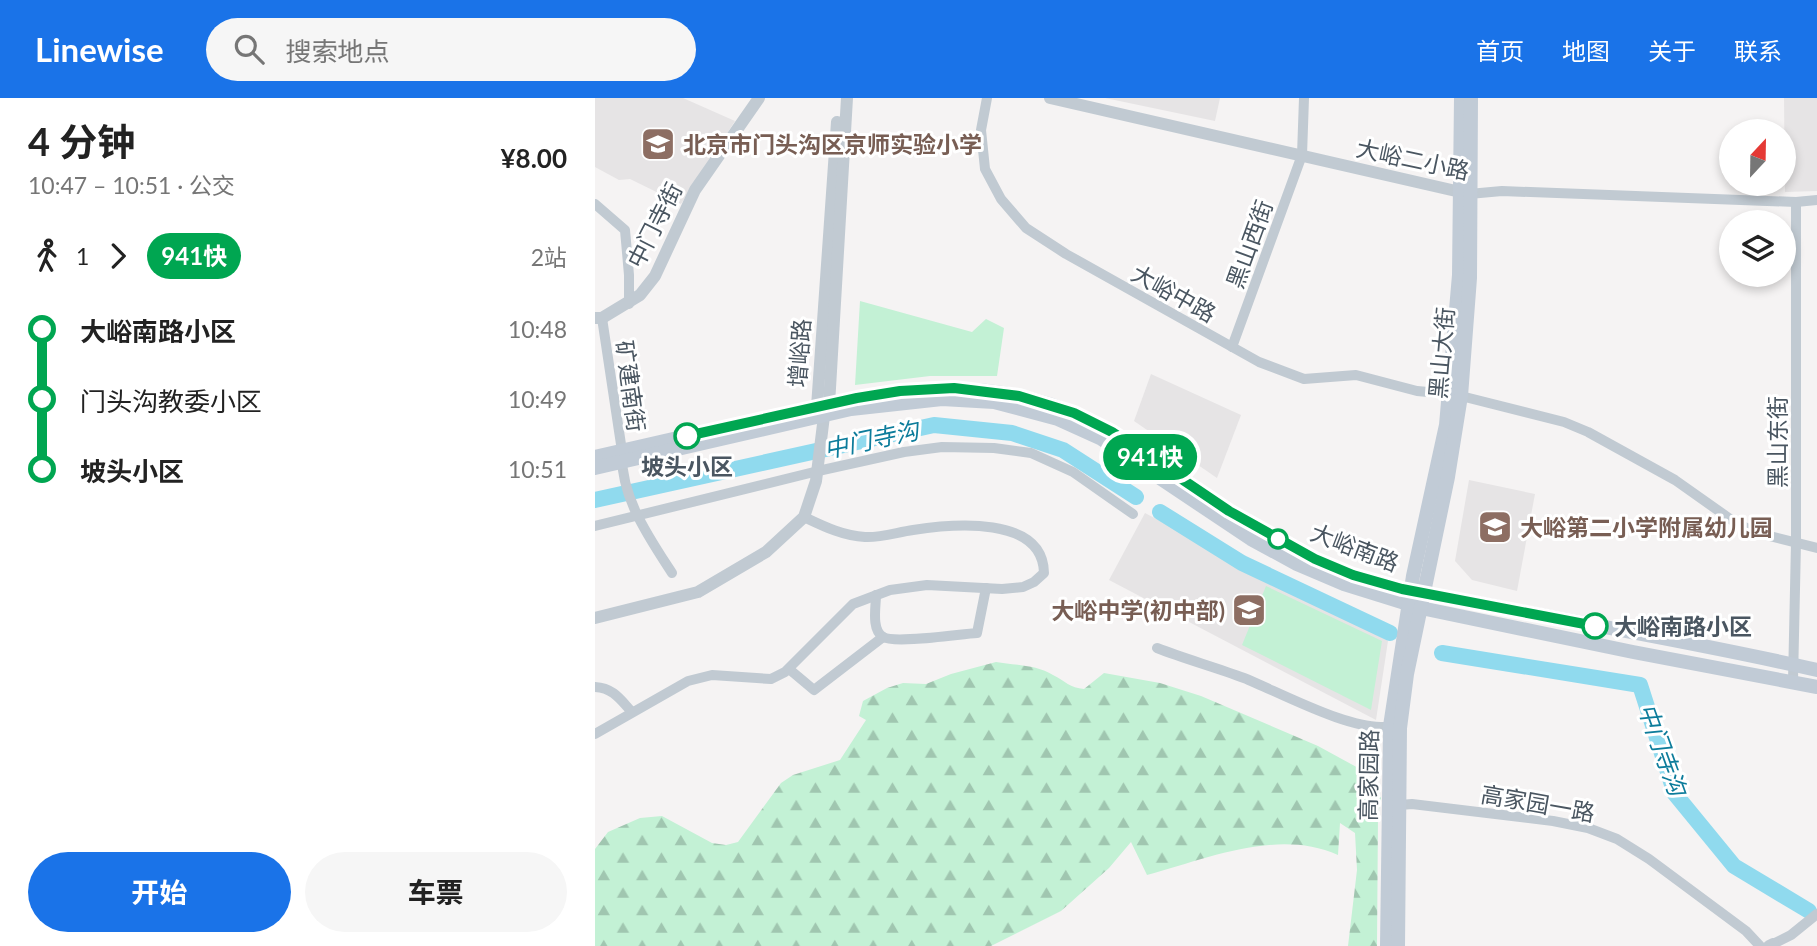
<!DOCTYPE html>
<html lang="zh">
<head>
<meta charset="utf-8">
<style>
	body { margin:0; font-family:Lato,"Noto Sans SC",sans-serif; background:#f6f6f6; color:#222; height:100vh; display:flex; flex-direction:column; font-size:26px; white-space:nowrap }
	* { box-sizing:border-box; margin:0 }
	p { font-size:23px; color:#767676 }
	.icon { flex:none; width:38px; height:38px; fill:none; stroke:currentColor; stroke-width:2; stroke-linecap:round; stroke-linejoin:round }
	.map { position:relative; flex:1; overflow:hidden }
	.panel { display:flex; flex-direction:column; background:#fff; width:595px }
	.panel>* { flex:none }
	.badge { padding:0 14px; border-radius:23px; font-size:24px; line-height:46px }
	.needle { width:46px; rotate:22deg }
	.controls { position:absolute; left:1124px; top:21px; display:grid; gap:14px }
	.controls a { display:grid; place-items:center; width:77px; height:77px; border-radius:50%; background:#fff; box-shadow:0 4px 10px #0003; font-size:35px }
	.map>.badge { position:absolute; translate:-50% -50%; box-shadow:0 0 0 4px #fff }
	.legs { display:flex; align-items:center; gap:10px; height:77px; padding:0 28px; font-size:23px }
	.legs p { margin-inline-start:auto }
	.summary { display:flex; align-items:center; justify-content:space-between; height:119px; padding:0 28px }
	h1 { font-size:38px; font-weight:700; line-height:52px }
	.button { display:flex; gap:14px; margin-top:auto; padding:14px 28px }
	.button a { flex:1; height:80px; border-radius:42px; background:#1a73e8; color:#fff; font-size:28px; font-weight:700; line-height:80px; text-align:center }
	.button a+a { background:#f6f6f6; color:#222 }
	ul { padding:0 28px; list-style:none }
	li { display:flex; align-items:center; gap:24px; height:70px; font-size:26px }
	li i { display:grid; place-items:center; width:10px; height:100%; margin:0 9px; background:currentColor }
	li i::after { content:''; width:18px; height:18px; margin:-9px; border:5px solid; border-radius:50%; background:#fff }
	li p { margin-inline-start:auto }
	li:first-child i { background:linear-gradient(#0000 50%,currentColor 0) }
	li:last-child i { background:linear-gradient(currentColor 50%,#0000 0) }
	header { display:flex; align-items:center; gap:42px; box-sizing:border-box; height:98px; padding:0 35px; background:#1a73e8; color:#fff }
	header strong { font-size:33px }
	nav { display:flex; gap:38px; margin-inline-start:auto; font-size:24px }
	.search { width:490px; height:63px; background:#f6f6f6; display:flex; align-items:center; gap:18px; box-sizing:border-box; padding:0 24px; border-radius:38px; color:#767676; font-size:26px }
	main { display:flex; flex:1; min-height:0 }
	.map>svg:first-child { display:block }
	.education { fill:#e6e4e5 }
	.forest { fill:url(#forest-firs) }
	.park { fill:#c3f1d5 }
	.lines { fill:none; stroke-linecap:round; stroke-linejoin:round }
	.river { stroke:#90daee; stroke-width:16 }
	.minor { stroke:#c1cad2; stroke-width:10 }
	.tertiary { stroke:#c1cad2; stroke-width:12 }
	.secondary { stroke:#c1cbd6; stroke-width:14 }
	.line-1-casing { stroke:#fff; stroke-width:16 }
	.line-1 { stroke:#00a651; stroke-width:10 }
	.stop-1-dot { fill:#fff; stroke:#00a651; stroke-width:3.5 }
	.labels { text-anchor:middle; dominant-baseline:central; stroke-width:6; stroke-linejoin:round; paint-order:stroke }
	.education-label { font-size:23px; font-weight:bold; fill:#785e54; stroke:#fff; text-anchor:start }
	.street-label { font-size:23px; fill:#4a5661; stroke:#fff }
	.stop-label { font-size:23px; font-weight:bold; fill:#4a5661; stroke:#fff }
	.water-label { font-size:24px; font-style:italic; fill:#0c7c9b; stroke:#fff }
</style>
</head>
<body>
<header>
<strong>Linewise</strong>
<div class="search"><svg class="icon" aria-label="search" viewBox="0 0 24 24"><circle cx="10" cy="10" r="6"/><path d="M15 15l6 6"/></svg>搜索地点</div>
<nav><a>首页</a><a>地图</a><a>关于</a><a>联系</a></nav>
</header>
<main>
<section class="panel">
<div class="summary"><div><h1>4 分钟</h1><p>10:47 – 10:51 · 公交</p></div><b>¥8.00</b></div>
<div class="legs"><svg class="icon" aria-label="walk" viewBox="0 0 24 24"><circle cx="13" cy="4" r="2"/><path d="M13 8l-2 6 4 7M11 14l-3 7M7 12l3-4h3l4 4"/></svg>1<svg class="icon" aria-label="forward" viewBox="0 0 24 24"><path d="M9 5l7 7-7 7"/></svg><b class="badge" style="background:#00a651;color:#fff">941快</b><p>2站</p></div>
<ul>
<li><i style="color:#00a651"></i><b>大峪南路小区</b><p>10:48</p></li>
<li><i style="color:#00a651"></i><span>门头沟教委小区</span><p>10:49</p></li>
<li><i style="color:#00a651"></i><b>坡头小区</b><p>10:51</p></li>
</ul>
<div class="button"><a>开始</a><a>车票</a></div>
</section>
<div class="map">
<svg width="1222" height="848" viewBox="0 0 1222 848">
	<defs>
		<pattern id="forest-firs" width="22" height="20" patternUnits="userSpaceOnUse" patternTransform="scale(1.75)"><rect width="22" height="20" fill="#c3f1d5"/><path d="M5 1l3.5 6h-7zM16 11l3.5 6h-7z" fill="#a0c6b0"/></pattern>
	</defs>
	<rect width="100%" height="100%" fill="#f5f3f3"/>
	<g class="education">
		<path d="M0,0H88L140,23L86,106L35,81L24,82L0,69Z"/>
		<path d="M510,0H625L620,23Z"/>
		<path d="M1189,0H1222V93L1190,94Z"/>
		<path d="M556,276L646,317L622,380L539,323Z"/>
		<path d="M874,382L940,396L922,493L877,482L860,463Z"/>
		<path d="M550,415L793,543L781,622L514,482Z"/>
	</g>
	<path class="forest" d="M401,564C419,567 442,567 458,577C470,583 475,590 489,591L509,575L565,585L606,598L723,648L767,672L786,700L783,717L782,848H753L762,772L760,735L745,725L743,757C682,730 612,761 552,777L536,744L514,770L466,813L396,848H0V751L13,734L45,720L67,718L117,745L131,747L143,744L186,685L198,677L245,662L271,622L264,618L268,603L292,590L308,585L331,586L356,576Z"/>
	<g class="park">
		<path d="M265,203L377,234L391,221L409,230L402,278H335L260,287Z"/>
		<path d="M671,488L787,543L776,612L647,547Z"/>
	</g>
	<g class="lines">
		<g class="river">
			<path d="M0,402L339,327L417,335L468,352L541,399"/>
			<path d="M565,414L647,465L795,535"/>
			<path d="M847,555L1045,587L1080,696L1139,768L1214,813"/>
		</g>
		<g class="minor">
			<path d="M392,0L386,32L390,71L406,101L431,130L471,156L664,264L709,281L761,277L822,293L855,296"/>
			<path d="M874,96L907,93L1201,104L1222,102"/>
			<path d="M0,106L30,132L34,177V206"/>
			<path d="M7,220L27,353C25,398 53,438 77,475"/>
			<path d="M637,249L707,57L709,0"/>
			<path d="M866,298L969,324L993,334L1080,382L1138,423L1159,434L1222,450"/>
			<path d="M0,428L223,373L309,354L347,349L399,350L436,355L478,374L538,416"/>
			<path d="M281,497C281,508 276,532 288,539C300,546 365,536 382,535L391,490"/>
			<path d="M562,550C590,561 620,569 649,580C684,594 761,636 795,628"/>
			<path d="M194,571L219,592L288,539"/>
			<path d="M1198,583L1201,445V104"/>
			<path d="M0,589C18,590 25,601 36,613"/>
			<path d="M0,636L93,583L117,577L176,581L190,574L258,506L295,492L332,487L407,491L428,489L439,484L449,475C448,417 357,426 318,432C303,434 285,440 270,439C248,438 228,428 209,419"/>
			<path d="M805,707L817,706L958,723L993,730L1022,741L1054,761L1151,833L1165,848"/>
			<path d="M1178,846L1196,837L1222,816"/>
		</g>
		<g class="tertiary">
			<path d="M455,0L874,96"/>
			<path d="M0,220H7L45,197L60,178L100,92L164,0"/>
			<path d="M226,315L222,309L242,24"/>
			<path d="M0,520L103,494L171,454L209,419L221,383L229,318L234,307L252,0"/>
			<path d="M1174,848L1178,846"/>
		</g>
		<g class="secondary">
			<path d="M184,317C304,291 403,269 516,334C556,356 593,385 631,411C669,437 714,461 758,477C806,494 858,500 908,510C1013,530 1118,548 1222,572"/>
			<path d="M0,359L100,336"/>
			<path d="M0,370L256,311L347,301L399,304L463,321L505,340L656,441L702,466L749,486L826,510L1038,554L1222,589"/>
			<path d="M792,848L795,628L818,478L851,327L864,177L866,0"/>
			<path d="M803,848L805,630L812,576L853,379L866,298L875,180L876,0"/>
		</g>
	</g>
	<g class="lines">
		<g class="line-1-casing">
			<path id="line-1" d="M92,338L262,300L305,293L359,290L424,298L479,315L517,334L634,413L720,461L758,477L807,491L1000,528"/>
		</g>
		<use href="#line-1" class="line-1"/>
	</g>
	<defs>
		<g id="school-square" transform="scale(1.75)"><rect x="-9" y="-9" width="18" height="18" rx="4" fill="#8d6e63" stroke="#fff"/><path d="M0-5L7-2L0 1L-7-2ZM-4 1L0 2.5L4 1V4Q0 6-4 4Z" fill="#fff"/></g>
	</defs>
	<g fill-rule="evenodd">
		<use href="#school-square" x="63" y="46"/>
		<use href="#school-square" x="900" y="429"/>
		<use href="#school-square" x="654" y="512"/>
	</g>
	<g class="stop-1-dot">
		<circle cx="92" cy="338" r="12"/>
		<circle cx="683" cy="441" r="9"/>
		<circle cx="1000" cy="528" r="12"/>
	</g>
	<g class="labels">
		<g class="education-label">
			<text x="88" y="46">北京市门头沟区京师实验小学</text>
			<text x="925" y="429">大峪第二小学附属幼儿园</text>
			<text x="630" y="512" text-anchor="end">大峪中学(初中部)</text>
		</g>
		<g class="street-label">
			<text transform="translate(818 61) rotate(12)">大峪二小路</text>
			<text transform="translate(59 127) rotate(-63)">中门寺街</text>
			<text transform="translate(654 146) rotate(-70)">黑山西街</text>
			<text transform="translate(579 195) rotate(29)">大峪中路</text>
			<text transform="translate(204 255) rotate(-86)">增峪路</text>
			<text transform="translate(846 255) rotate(-85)">黑山大街</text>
			<text transform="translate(36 288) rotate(82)">矿建南街</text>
			<text transform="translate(1182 344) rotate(-90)">黑山东街</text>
			<text transform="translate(760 449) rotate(21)">大峪南路</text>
			<text transform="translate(773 677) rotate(-89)">高家园路</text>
			<text transform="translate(943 705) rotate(10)">高家园一路</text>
		</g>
		<g class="stop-label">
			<text x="92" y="368">坡头小区</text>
			<text x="1019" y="528" text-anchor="start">大峪南路小区</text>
		</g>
		<g class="water-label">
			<text transform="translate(276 341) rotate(-12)">中门寺沟</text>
			<text transform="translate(1068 651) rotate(70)">中门寺沟</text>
		</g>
	</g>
</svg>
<div class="controls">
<a><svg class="needle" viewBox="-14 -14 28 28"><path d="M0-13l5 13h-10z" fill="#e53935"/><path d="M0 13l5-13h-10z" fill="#767676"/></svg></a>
<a><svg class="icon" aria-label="layers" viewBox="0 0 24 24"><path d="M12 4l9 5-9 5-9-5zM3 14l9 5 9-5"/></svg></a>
</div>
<b class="badge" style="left:555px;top:359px;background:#00a651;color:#fff">941快</b>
</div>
</main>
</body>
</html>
